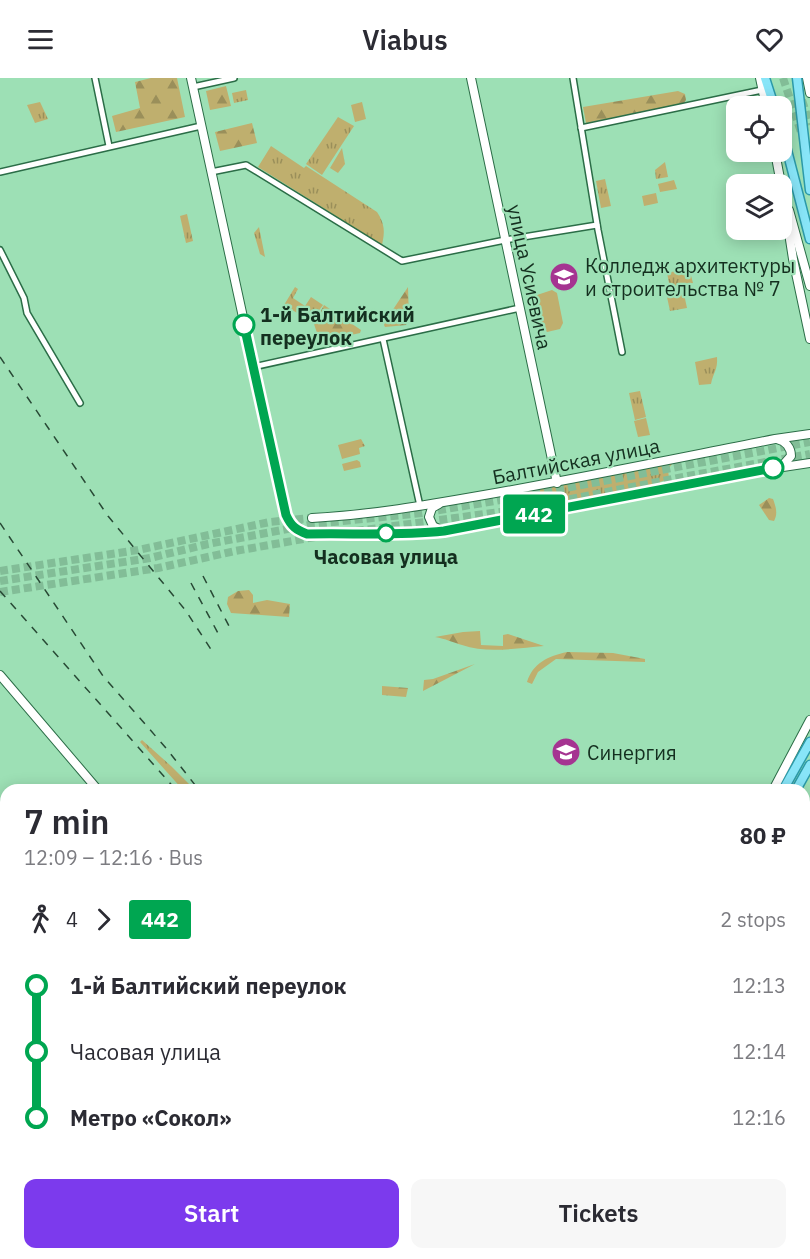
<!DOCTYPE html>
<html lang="en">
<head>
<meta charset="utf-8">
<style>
	body { margin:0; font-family:"IBM Plex Sans",sans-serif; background:#f7f7f7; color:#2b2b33; height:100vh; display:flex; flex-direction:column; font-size:22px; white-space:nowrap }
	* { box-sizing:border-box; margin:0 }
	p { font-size:20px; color:#7c7c81 }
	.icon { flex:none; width:33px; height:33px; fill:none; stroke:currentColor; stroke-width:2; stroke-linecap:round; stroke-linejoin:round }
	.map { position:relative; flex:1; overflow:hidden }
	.sheet { position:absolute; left:0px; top:706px; width:810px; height:476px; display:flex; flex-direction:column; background:#fff; border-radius:18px 18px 0 0; box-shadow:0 3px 15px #0003 }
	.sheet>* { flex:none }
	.badge { padding:0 12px; border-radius:4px; font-size:21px; line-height:39px }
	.controls { position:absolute; left:726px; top:18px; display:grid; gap:12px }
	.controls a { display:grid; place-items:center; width:66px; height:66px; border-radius:12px; background:#fff; box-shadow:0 3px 15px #0003; font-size:30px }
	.map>.badge { position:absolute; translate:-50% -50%; box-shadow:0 0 0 3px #fff }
	.legs { display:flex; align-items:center; gap:9px; height:66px; padding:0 24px; font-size:20px }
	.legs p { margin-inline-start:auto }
	.head { display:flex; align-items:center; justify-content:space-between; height:102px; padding:0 24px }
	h1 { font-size:33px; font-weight:600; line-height:45px }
	.button { display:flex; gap:12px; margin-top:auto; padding:12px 24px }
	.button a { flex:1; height:69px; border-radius:12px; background:#7c3aed; color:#fff; font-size:24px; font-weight:600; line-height:69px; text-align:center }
	.button a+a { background:#f7f7f7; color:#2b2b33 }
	ul { padding:0 24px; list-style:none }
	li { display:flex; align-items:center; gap:21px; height:66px; font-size:22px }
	li i { display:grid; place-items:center; width:9px; height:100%; margin:0 8px; background:currentColor }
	li i::after { content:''; width:15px; height:15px; margin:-8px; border:4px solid; border-radius:50%; background:#fff }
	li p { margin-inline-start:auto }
	li:first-child i { background:linear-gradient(#0000 50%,currentColor 0) }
	li:last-child i { background:linear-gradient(currentColor 50%,#0000 0) }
	header { display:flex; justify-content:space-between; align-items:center; height:78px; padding:0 24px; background:#fff; font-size:27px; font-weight:600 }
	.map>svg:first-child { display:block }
	.grass { fill:url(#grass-tufts) }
	.forest { fill:url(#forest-firs) }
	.garden { fill:#bfaf6e }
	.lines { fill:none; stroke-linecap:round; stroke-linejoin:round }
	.secondary-tunnel { stroke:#82bd97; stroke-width:8; stroke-dasharray:8 4; stroke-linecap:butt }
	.primary-tunnel { stroke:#82bd97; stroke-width:8; stroke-dasharray:8 4; stroke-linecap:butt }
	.street-casing { stroke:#2b6d47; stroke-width:8 }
	.secondary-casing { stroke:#2b6d47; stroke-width:10 }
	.primary-casing { stroke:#2c9aa9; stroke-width:11 }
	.street { stroke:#fff; stroke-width:5 }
	.secondary { stroke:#fff; stroke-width:8 }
	.primary { stroke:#88e5f8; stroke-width:8 }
	.tram { stroke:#284935; stroke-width:1.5 }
	.rail { stroke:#284935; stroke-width:1.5; stroke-dasharray:8 8; stroke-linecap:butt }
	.primary-bridge-casing { stroke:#2c9aa9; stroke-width:11; stroke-linecap:butt }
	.primary-bridge { stroke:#88e5f8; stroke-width:8 }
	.line-1-casing { stroke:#fff; stroke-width:14 }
	.line-1 { stroke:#00a651; stroke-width:9 }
	.stop-1-dot { fill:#fff; stroke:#00a651; stroke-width:3 }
	.labels { text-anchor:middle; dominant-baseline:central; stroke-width:4.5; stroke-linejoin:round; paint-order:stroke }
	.poi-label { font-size:20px; fill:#142f1f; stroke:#9de0b5; text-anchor:start }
	.street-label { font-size:20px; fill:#142f1f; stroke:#9de0b5 }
	.stop-label { font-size:20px; font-weight:bold; fill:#142f1f; stroke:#9de0b5; text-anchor:start }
</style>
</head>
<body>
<header><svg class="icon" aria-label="menu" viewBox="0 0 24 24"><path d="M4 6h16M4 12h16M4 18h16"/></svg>Viabus<svg class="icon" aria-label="heart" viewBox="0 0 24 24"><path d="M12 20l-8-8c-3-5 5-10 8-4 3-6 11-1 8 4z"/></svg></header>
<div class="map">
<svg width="810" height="1181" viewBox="0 0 810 1181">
	<defs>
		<pattern id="grass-tufts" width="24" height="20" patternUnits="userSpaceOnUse" patternTransform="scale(1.5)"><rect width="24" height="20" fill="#bfaf6e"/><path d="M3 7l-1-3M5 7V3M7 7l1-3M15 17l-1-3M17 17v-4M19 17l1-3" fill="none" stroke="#9a8f5a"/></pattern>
		<pattern id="forest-firs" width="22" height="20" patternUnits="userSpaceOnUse" patternTransform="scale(1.5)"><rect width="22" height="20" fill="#bfaf6e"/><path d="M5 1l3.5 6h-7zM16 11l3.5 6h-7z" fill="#9a8f5a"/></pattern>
	</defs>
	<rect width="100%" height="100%" fill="#9de0b5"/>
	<g class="grass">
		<path d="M246,12L248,22L234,25L232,15Z"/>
		<path d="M40,24L48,41L35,45L27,27Z"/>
		<path d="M338,39L354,48L322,97L306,86Z"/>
		<path d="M271,68L304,90L306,88L377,134C385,146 385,154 382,167L258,89Z"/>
		<path d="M342,70L345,86L338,95L330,90Z"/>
		<path d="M665,84L668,99L656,101L655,92Z"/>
		<path d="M605,101L611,128L601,130L596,103Z"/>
		<path d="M187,136L193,163L186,165L180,138Z"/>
		<path d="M259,149L265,179L260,176L254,155Z"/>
		<path d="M689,190L693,205L670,210L667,195Z"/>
		<path d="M295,209L298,211L293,220L305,228L311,219L323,227L314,239L307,241L284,227Z"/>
		<path d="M684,216L687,230L670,233L667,219Z"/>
		<path d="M717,279C718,292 713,295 711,306L699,307L695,284Z"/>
		<path d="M640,313L646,339L635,342L629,315Z"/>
		<path d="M361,361L365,368L359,370L360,376L342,381L338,367Z"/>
		<path d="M673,385L668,391L669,401L617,418L519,435L516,416Z"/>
		<path d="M142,662L171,688L195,712L189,709L183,712L140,664Z"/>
		<path d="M399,1176H494L492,1181H397Z"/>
	</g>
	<g class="forest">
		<path d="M151,0H177L185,39L116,54L112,38L140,30L135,4Z"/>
		<path d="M226,8L231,28L210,32L206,13Z"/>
		<path d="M678,13L685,16L686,22L684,25L586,45L583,29Z"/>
		<path d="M252,45L257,65L220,73L215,54Z"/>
		<path d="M408,209L409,243L406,247L385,249L384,247L386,242Z"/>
		<path d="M324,227L361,252L360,255L320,264L314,246Z"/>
		<path d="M769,420L773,421C776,429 778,436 774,443L769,442L759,427Z"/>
		<path d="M249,512L253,517V525L267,522L290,526L289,539L231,535L227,526L228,519L238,513Z"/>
		<path d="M480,553L481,567L503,568V557L508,556L544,568C518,570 487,576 462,567C452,564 446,561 435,559L463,554Z"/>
		<path d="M567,574L613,575L645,581V584L556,581L538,594L532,606L527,604C533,585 548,578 567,574Z"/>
		<path d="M475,586L423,613L424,602L433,601Z"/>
		<path d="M382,608L408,610L406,619L382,617Z"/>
		<path d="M399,1176H437L439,1181H397Z"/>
	</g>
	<g class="garden">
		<path d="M362,24L366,41L355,44L351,27Z"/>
		<path d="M674,102L677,111L660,114L658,106Z"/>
		<path d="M656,115L658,125L644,128L642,118Z"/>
		<path d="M552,212L557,215L563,245L560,251L547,254L542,248L537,217Z"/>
		<path d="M646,340L650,357L638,359L634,343Z"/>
		<path d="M357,382L360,384L361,389L344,393L342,386Z"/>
	</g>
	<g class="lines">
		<g class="secondary-tunnel">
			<path d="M356,453L515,432L688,398L810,376"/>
			<path d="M0,493L138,472L270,444L312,440"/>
			<path d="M0,503L150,480L208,466L314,446L422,435L513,420L810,364"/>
			<path d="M0,514L158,490L235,473L315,459"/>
		</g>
		<g class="primary-tunnel">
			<path d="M783,0L801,54"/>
			<path d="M802,22L810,47"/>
		</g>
		<g class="street-casing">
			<g id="street">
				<path d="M95,0L109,68"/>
				<path d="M573,0L598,152L622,274"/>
				<path d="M193,9L234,0"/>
				<path d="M581,50L762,12"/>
				<path d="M0,94L201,48"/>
				<path d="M211,94L246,87L402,183L505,162L597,147"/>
				<path d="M0,172L24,220L27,235L80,325"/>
				<path d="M383,261L420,428"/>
				<path d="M253,289L520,230"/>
				<path d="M804,990L809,993L804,1004"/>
				<path d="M804,1134L810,1132"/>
				<path d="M383,1181L385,1176"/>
				<path d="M754,1181L756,1176"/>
			</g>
		</g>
		<g class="secondary-casing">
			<g id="secondary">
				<path d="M191,0L286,437C291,448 296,452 307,457C353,455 399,457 444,453L744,395L810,385"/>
				<path d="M471,0L557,405"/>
				<path d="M760,0L766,28"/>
				<path d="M807,0L810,15"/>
				<path d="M775,74L781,106"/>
				<path d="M782,110L793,181L810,261"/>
				<path d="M789,132L810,208"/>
				<path d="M777,361C786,363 791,370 791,378L783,387"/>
				<path d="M439,426L432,430L429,439L433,448L443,453"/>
				<path d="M312,440C370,437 427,427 484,417C581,400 678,380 775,361L810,356"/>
				<path d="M0,597L98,712"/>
				<path d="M773,712L810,642"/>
				<path d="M0,875L6,878"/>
				<path d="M0,1160L6,1149"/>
				<path d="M591,1176L598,1181"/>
				<path d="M505,1181L510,1176"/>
			</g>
		</g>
		<g class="primary-casing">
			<g id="primary">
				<path d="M765,0L774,28"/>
				<path d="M797,0L810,112"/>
				<path d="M782,53L810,161"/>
				<path d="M783,712L810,664"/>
				<path d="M796,712L810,687"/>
				<path d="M544,1181L546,1176"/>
			</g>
		</g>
		<use href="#street" class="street"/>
		<use href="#secondary" class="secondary"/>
		<use href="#primary" class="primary"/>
		<g class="tram">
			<path d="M579,1176L586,1181"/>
			<path d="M391,1181L393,1176"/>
		</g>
		<g class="rail">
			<path d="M0,279L108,438L186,533L212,573"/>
			<path d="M0,445L103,598L166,670L199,712"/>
			<path d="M203,498L230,550"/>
			<path d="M191,505L219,557"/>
			<path d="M0,513L176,712"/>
			<path d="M528,1176L531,1181"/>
			<path d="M539,1176L543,1181"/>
		</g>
		<g class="primary-bridge-casing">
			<path id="primary-bridge" d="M532,1181L534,1176"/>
		</g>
		<use href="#primary-bridge" class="primary-bridge"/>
	</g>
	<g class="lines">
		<g class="line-1-casing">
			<path id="line-1" d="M244,247L286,437C291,448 296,452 307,456C353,455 399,458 444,453L773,390"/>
		</g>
		<use href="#line-1" class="line-1"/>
	</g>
	<defs>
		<g id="university-disc" transform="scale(1.5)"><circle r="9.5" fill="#a53491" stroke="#9de0b5"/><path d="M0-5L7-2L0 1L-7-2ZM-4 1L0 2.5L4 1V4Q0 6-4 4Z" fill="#fff"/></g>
	</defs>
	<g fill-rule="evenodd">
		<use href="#university-disc" x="564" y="199"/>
		<use href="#university-disc" x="566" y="674"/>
	</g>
	<g class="stop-1-dot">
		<circle cx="244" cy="247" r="10"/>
		<circle cx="773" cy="390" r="10"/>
		<circle cx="386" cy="455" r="8"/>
	</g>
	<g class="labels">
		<g class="poi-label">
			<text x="585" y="187">Колледж архитектуры<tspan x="585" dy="23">и строительства № 7</tspan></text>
			<text x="587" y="674">Синергия</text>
		</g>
		<g class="street-label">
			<text transform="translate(530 199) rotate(78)">улица Усиевича</text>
			<text transform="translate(576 383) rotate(-11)">Балтийская улица</text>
		</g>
		<g class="stop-label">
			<text x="260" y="236">1-й Балтийский<tspan x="260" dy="23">переулок</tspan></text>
			<text x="386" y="478" text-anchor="middle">Часовая улица</text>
		</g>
	</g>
</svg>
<div class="controls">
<a><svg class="icon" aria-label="locate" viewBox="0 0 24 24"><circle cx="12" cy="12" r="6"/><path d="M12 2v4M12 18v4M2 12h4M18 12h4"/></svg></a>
<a><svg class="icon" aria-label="layers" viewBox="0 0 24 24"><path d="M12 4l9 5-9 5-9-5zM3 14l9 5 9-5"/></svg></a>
</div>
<b class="badge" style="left:534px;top:436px;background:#00a651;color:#fff">442</b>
<section class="sheet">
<div class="head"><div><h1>7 min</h1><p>12:09 – 12:16 · Bus</p></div><b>80 ₽</b></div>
<div class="legs"><svg class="icon" aria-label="walk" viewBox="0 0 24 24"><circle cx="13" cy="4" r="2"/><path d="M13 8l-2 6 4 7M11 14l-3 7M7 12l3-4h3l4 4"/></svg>4<svg class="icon" aria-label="forward" viewBox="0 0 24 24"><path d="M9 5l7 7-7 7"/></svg><b class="badge" style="background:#00a651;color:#fff">442</b><p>2 stops</p></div>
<ul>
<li><i style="color:#00a651"></i><b>1-й Балтийский переулок</b><p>12:13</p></li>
<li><i style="color:#00a651"></i><span>Часовая улица</span><p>12:14</p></li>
<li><i style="color:#00a651"></i><b>Метро «Сокол»</b><p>12:16</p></li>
</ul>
<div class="button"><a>Start</a><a>Tickets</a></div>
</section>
</div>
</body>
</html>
